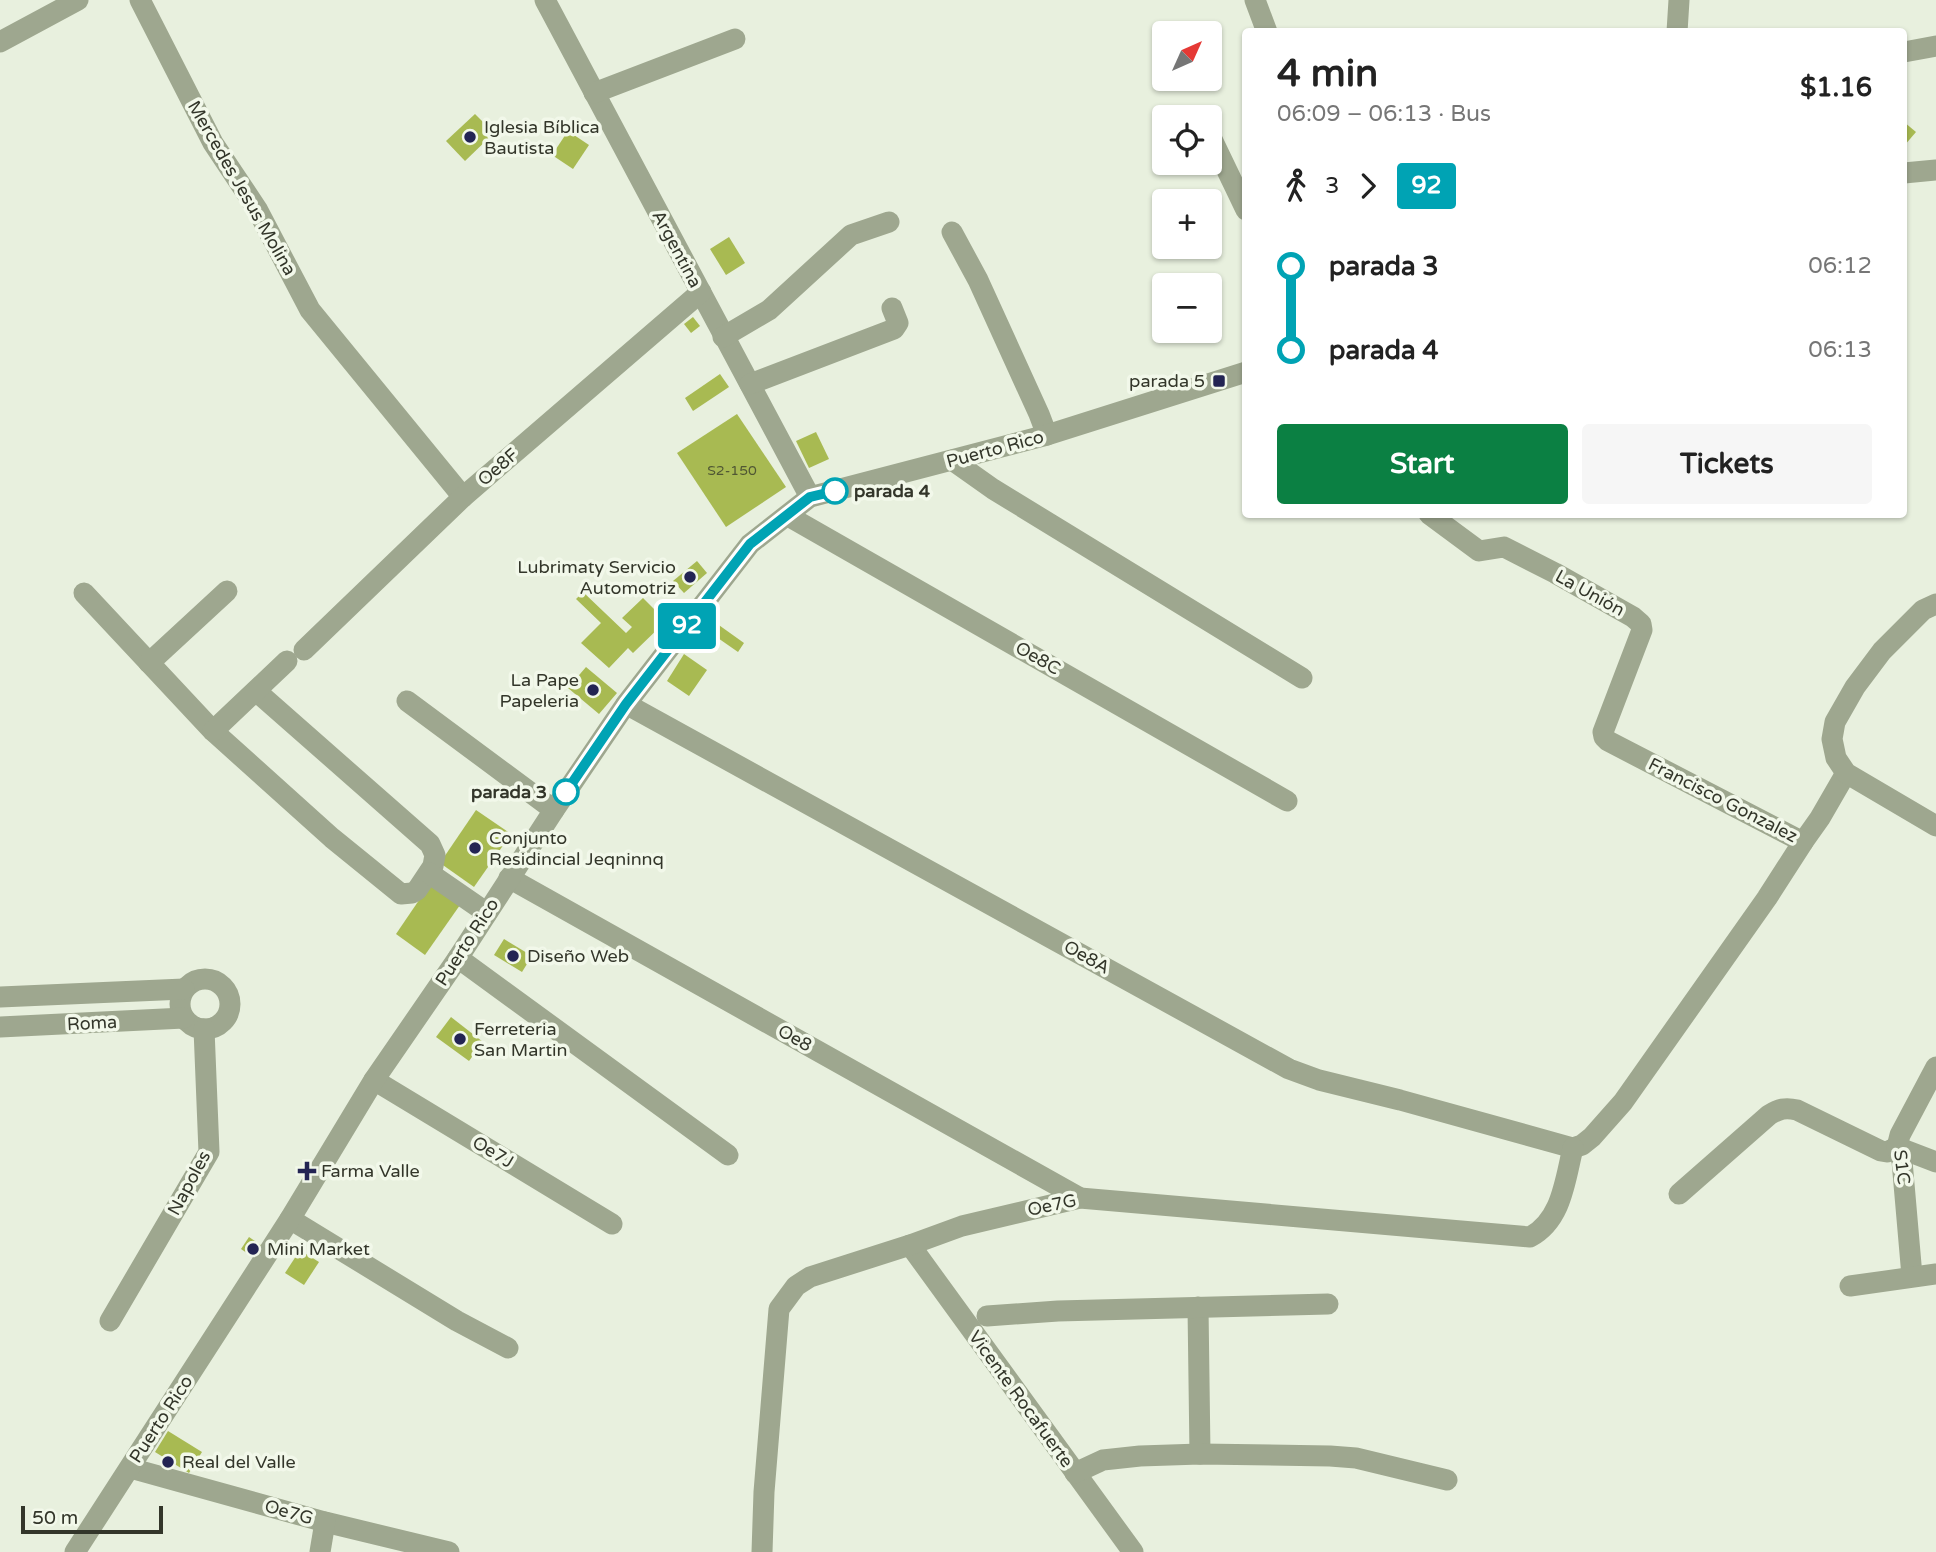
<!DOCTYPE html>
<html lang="en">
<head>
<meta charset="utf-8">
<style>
	body { margin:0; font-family:"Varela Round",sans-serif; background:#f6f6f6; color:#222; height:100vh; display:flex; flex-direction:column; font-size:26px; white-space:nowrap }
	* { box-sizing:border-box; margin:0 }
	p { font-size:23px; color:#767676 }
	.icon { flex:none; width:38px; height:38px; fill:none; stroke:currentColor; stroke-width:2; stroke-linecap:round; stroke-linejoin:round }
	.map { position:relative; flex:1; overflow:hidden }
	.side { position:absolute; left:1242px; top:28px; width:665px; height:490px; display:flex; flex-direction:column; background:#fff; border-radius:7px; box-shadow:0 2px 5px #0004 }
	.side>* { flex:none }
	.badge { padding:0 14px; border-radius:5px; font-size:24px; line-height:46px }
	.needle { width:46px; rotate:45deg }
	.controls { position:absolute; left:1152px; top:21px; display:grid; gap:14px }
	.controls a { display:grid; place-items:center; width:70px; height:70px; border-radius:7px; background:#fff; box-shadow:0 2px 5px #0004; font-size:35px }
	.scale { position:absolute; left:21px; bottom:18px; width:142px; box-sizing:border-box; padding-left:7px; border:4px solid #33362a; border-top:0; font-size:19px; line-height:24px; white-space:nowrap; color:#33362a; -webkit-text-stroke:5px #f2f8ea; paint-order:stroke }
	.map>.badge { position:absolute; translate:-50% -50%; box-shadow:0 0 0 4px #fff }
	.legs { display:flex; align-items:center; gap:10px; height:77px; padding:0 35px; font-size:23px }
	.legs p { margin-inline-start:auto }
	.headline { display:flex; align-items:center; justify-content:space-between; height:119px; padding:0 35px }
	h1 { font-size:38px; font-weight:800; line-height:52px }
	.primary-button { display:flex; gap:14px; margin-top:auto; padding:14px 35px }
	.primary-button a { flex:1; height:80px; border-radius:7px; background:#0b8043; color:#fff; font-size:28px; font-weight:800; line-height:80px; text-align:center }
	.primary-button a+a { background:#f6f6f6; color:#222 }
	ul { padding:0 35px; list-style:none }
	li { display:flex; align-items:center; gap:24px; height:84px; font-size:26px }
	li i { display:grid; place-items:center; width:10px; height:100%; margin:0 9px; background:currentColor }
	li i::after { content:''; width:18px; height:18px; margin:-9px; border:5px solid; border-radius:50%; background:#fff }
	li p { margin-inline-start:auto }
	li:first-child i { background:linear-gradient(#0000 50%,currentColor 0) }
	li:last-child i { background:linear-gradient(currentColor 50%,#0000 0) }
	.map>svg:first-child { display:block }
	.building { fill:#a8ba52 }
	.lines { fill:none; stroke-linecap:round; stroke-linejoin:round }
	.street { stroke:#9ea78f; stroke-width:21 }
	.line-1-casing { stroke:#fff; stroke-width:16 }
	.line-1 { stroke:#00a3b4; stroke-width:10 }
	.poi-dot { fill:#232453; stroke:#f2f8ea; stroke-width:2.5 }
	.stop-1-dot { fill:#fff; stroke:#00a3b4; stroke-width:3.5 }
	.labels { text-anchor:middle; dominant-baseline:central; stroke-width:7; stroke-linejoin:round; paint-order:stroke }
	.number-label { font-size:14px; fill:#505734 }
	.poi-label { font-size:18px; fill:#33362a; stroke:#f2f8ea; text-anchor:start }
	.street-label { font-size:18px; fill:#33362a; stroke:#f2f8ea }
	.stop-label { font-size:18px; font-weight:bold; fill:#33362a; stroke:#f2f8ea; text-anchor:start }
</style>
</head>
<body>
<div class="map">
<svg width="1936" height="1552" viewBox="0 0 1936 1552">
	<rect width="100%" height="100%" fill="#e8f0de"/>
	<g class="building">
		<path d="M475,114L494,133L465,161L446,141Z"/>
		<path d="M1904,122L1916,132L1904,146Z"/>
		<path d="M568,131L589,145L573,169L552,155Z"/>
		<path d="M729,237L745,263L726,275L710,249Z"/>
		<path d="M693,317L700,326L691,333L684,324Z"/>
		<path d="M720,374L729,387L693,411L685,398Z"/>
		<path d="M737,414L786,487L726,527L677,453Z"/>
		<path d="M816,432L829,459L809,468L796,441Z"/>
		<path d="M697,561L707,573L684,593L673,581Z"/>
		<path d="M583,592L626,633L632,627L622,618L643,598L666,621L633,653L628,648L609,668L581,643L601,623L576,599Z"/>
		<path d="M709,618L744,643L738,652L702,627Z"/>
		<path d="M684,654L707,670L689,696L667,681Z"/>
		<path d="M586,667L617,693L599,714L568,688Z"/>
		<path d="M476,810L511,834L474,887L440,863Z"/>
		<path d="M430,884L460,905L425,955L396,934Z"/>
		<path d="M504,939L532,956L522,972L494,955Z"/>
		<path d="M451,1017L483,1042L469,1061L436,1037Z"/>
		<path d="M249,1237L265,1248L257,1260L241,1249Z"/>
		<path d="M300,1250L319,1262L304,1285L285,1273Z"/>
		<path d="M168,1431L202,1452L189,1473L155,1452Z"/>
	</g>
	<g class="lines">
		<g class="street">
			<path d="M140,0L213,143L257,209L310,310L463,497"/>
			<path d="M545,0L810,497"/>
			<path d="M1255,0L1267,32"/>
			<path d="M1677,32L1679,0"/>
			<path d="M0,42L78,0"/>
			<path d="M1904,52L1936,46"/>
			<path d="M594,93L735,39"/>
			<path d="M1209,133L1246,210"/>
			<path d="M1904,173L1936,170"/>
			<path d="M952,232L978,280L1039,414L1047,435"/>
			<path d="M723,337L769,310L851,235L889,222"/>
			<path d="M750,384L894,329L898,323L892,308"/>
			<path d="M952,460L993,489L1302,678"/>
			<path d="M1429,514L1479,551L1504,547L1555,573L1633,617L1641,624L1642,630L1603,732L1604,737L1608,741L1803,842L1820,818L1846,773"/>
			<path d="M788,516L1287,801"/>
			<path d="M84,593L213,731L332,838L401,894L412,893L417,890L433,866L435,855L430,844L256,691"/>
			<path d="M1936,604L1923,610L1882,651L1855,687L1835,722L1832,739L1836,758L1846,773L1936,826"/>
			<path d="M304,650L463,497L701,292"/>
			<path d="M149,663L227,591"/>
			<path d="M407,701L554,810"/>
			<path d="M626,704L1289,1069L1319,1080L1400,1100L1573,1148"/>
			<path d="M213,731L287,661"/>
			<path d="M429,873L487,913"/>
			<path d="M509,878L1080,1198"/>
			<path d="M458,958L728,1155"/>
			<circle cx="205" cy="1004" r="25"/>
			<path d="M0,997L184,989"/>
			<path d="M0,1027L184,1018"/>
			<path d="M374,1080L612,1224"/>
			<path d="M1573,1148L1582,1145L1592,1137L1623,1102L1767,898L1803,842"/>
			<path d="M1679,1194L1769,1115C1779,1109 1785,1107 1797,1110L1881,1151L1887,1152L1897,1147L1936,1162"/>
			<path d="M290,1219L457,1321L508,1348"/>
			<path d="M910,1245L1133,1552"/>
			<path d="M1912,1276L1902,1161L1897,1147L1900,1135L1936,1067"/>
			<path d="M1850,1286L1936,1274"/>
			<path d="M1198,1307L1200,1454"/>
			<path d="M987,1316L1058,1311L1328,1304"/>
			<path d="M110,1321L209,1152L204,1029"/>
			<path d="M130,1468L325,1522L449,1552"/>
			<path d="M1075,1473L1103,1460L1140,1456L1200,1454L1330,1456L1356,1458L1447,1480"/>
			<path d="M75,1552L290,1219L374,1080L458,958L554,810L626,704L750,544L810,497L1047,435L1246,372"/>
			<path d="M320,1552L325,1522"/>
			<path d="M762,1552L764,1492L779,1309L796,1286L810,1277L910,1245L962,1226L1080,1198L1530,1237C1562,1220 1565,1180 1573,1148"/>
		</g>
	</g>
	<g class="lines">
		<g class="line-1-casing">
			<path id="line-1" d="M566,792L626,704L750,544L810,497L835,491"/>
		</g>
		<use href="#line-1" class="line-1"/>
	</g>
	<g class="poi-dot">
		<circle cx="470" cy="137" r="7"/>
		<rect x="1212" y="374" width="14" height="14" rx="3.5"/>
		<circle cx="690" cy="577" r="7"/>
		<circle cx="593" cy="690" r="7"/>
		<circle cx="475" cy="848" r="7"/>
		<circle cx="513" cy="956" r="7"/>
		<circle cx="460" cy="1039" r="7"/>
		<path d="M303.5 1160.5h7v7h7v7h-7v7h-7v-7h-7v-7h7z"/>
		<circle cx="253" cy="1249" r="7"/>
		<circle cx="168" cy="1462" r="7"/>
	</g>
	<g class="stop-1-dot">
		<circle cx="835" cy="491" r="12"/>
		<circle cx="566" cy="792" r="12"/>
	</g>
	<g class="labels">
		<g class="number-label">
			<text x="732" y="470">S2-150</text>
		</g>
		<g class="poi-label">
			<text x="484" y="127">Iglesia Bíblica<tspan x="484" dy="21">Bautista</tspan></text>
			<text x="1205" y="381" text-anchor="end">parada 5</text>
			<text x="676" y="567" text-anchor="end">Lubrimaty Servicio<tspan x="676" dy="21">Automotriz</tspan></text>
			<text x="579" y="680" text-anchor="end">La Pape<tspan x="579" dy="21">Papeleria</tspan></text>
			<text x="489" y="838">Conjunto<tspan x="489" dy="21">Residincial Jeqninnq</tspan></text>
			<text x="527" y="956">Diseño Web</text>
			<text x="474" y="1029">Ferreteria<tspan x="474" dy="21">San Martin</tspan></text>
			<text x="321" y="1171">Farma Valle</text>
			<text x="267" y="1249">Mini Market</text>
			<text x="182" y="1462">Real del Valle</text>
		</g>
		<g class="street-label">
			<text transform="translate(242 188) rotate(60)">Mercedes Jesus Molina</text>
			<text transform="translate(677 249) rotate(62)">Argentina</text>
			<text transform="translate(995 449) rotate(-15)">Puerto Rico</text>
			<text transform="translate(498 467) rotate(-41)">Oe8F</text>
			<text transform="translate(1590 593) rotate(29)">La Unión</text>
			<text transform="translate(1038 658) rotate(30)">Oe8C</text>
			<text transform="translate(1723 800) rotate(27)">Francisco Gonzalez</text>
			<text transform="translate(467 942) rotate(-57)">Puerto Rico</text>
			<text transform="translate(1087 957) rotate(29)">Oe8A</text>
			<text transform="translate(92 1023) rotate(-3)">Roma</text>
			<text transform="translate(795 1038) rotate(29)">Oe8</text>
			<text transform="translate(493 1152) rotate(31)">Oe7J</text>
			<text transform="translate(1902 1167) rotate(83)">S1C</text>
			<text transform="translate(189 1183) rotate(-62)">Napoles</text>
			<text transform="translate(1052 1205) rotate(-12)">Oe7G</text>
			<text transform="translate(1021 1399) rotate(54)">Vicente Rocafuerte</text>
			<text transform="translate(161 1419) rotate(-57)">Puerto Rico</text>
			<text transform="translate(289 1512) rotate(16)">Oe7G</text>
		</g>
		<g class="stop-label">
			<text x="854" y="491">parada 4</text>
			<text x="547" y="792" text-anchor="end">parada 3</text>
		</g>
	</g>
</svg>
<div class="controls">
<a><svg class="needle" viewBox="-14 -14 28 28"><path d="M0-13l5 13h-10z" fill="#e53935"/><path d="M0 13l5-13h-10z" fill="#767676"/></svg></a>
<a><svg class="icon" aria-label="locate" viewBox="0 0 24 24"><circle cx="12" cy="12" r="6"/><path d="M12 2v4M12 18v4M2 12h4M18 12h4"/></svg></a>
<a>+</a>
<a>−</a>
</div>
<div class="scale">50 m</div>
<b class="badge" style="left:687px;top:626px;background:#00a3b4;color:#fff">92</b>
<section class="side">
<div class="headline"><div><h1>4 min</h1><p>06:09 – 06:13 · Bus</p></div><b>$1.16</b></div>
<div class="legs"><svg class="icon" aria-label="walk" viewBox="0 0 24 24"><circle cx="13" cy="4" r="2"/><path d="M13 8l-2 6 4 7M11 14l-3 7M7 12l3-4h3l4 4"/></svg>3<svg class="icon" aria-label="forward" viewBox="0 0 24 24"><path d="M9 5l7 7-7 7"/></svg><b class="badge" style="background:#00a3b4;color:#fff">92</b></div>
<ul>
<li><i style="color:#00a3b4"></i><b>parada 3</b><p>06:12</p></li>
<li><i style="color:#00a3b4"></i><b>parada 4</b><p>06:13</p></li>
</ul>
<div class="primary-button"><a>Start</a><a>Tickets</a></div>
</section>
</div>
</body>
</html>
